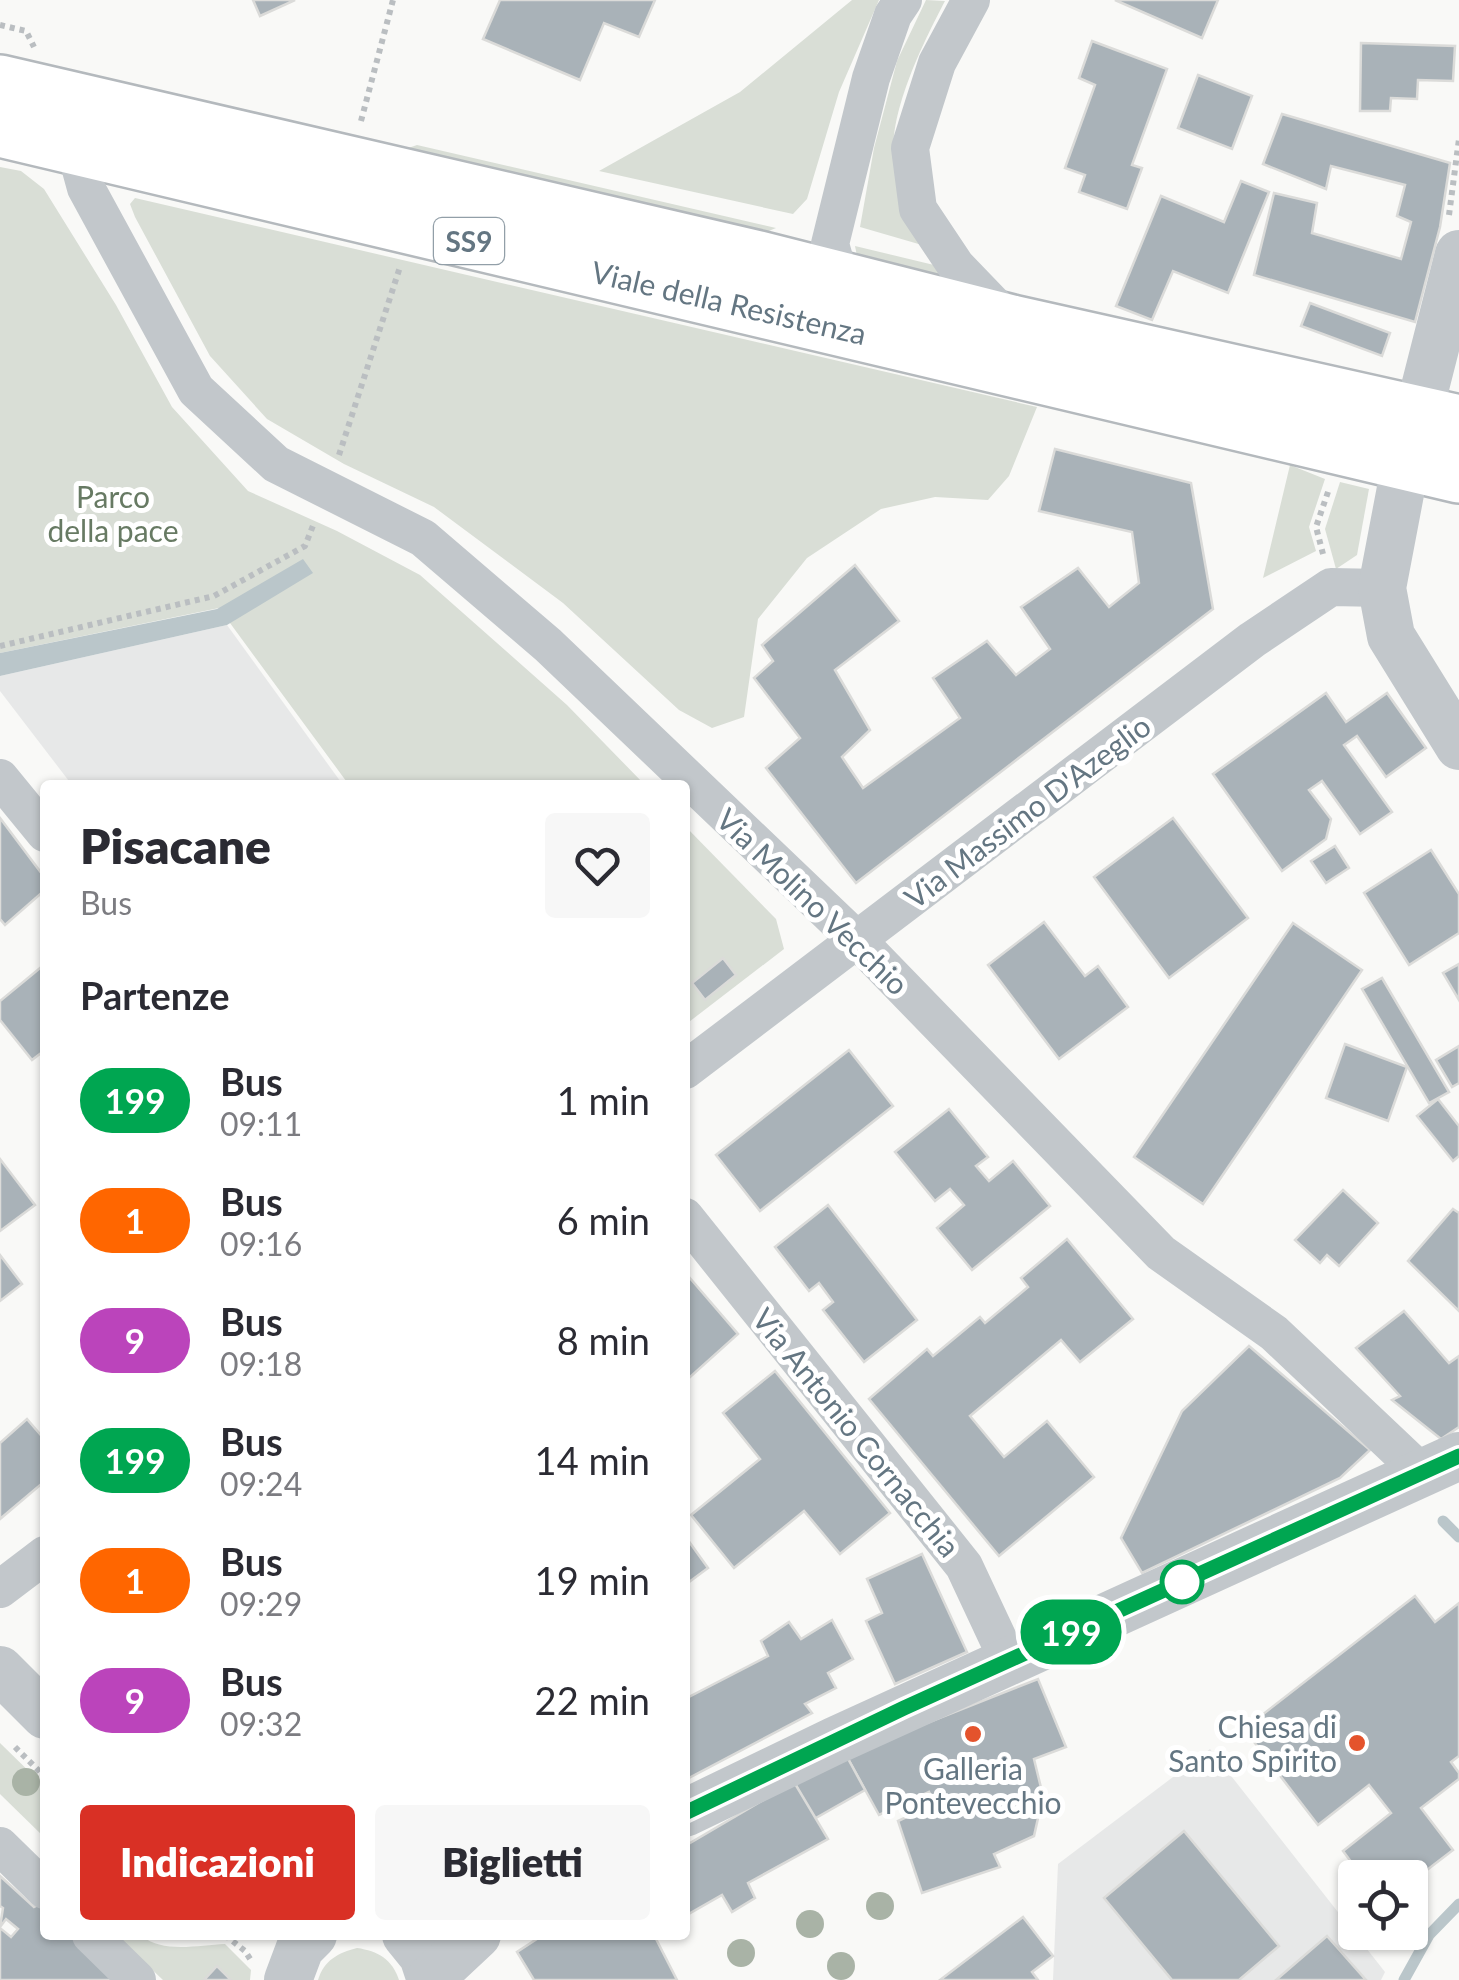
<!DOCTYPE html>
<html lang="it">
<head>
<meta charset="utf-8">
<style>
	body { margin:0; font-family:Lato,sans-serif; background:#f7f7f7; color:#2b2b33; height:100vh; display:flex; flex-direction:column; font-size:38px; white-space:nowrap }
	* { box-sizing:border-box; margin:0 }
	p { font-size:32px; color:#7c7c81 }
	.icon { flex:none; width:55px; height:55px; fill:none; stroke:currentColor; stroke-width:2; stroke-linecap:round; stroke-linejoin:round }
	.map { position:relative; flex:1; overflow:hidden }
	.panel { position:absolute; left:40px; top:780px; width:650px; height:1160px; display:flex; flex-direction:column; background:#fff; border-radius:10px; box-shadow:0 2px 8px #0004 }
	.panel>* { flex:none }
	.badge { padding:0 20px; border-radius:32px; font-size:35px; line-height:65px }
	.buttons { position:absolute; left:1338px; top:1860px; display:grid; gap:20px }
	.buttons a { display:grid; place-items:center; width:90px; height:90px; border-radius:10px; background:#fff; box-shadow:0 2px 8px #0004; font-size:50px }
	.map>.badge { position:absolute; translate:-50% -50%; box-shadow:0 0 0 5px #fff }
	h2 { padding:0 40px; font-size:38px; line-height:90px }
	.round { display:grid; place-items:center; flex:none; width:105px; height:105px; border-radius:10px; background:#f7f7f7 }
	.overview { display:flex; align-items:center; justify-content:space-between; height:170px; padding:0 40px }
	h1 { font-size:48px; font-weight:800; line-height:75px }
	.action { display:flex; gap:20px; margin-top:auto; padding:20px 40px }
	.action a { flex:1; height:115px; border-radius:10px; background:#d93025; color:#fff; font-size:40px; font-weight:800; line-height:115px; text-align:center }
	.action a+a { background:#f7f7f7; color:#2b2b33 }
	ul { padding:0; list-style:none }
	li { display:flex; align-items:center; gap:30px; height:120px; padding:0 40px }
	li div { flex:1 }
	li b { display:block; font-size:38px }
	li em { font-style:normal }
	li .badge { min-width:110px; font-weight:700; text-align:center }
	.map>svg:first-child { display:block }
	.built { fill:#e7e8e8 }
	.green { fill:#d9ded6 }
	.water { fill:#bac6ca }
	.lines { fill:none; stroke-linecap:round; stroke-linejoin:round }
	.stream { stroke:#bac6ca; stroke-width:11 }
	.building { fill:#a9b2b8; stroke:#dbdbd9; stroke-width:2.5 }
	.primary-casing { stroke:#b4b9bd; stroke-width:60 }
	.path { stroke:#babec1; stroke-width:6; stroke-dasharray:5 5; stroke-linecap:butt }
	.minor { stroke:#c2c7cb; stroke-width:38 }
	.tertiary { stroke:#c2c7cb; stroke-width:48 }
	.primary { stroke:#fff; stroke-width:55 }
	.tree { fill:#a9b3a6 }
	.line-casing { stroke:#fff; stroke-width:22 }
	.line { stroke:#00a651; stroke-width:15 }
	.stop-dot { fill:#fff; stroke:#00a651; stroke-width:5 }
	.poi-dot { fill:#e4532c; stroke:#fff; stroke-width:4 }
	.labels { text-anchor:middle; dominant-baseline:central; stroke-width:10; stroke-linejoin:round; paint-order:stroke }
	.shield { fill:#fff; stroke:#929fa8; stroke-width:2.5 }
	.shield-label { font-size:28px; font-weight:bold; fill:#647682 }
	.street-label { font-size:30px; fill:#647682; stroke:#fff }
	.park-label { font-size:30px; fill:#677a63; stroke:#fff }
	.poi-label { font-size:30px; fill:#647682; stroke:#fff; text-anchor:end }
</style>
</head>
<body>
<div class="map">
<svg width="1459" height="1980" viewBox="0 0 1459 1980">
	<rect width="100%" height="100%" fill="#f9f9f7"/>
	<g class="built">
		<path d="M227,625L343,785H72L0,691V676Z"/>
		<path d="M1210,1749L1385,1972L1381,1980H1053L1058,1864Z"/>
	</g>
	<g class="green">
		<path d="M852,0H879L839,92L807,199L793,214L599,171L740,92Z"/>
		<path d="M926,0L945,1C924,41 885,119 895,164C900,191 913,219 922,245L860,227L874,148L897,61Z"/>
		<path d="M417,145L776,228L754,237L394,153Z"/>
		<path d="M0,167L21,171L44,189L116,305L172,407L248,491L337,531L420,575L567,705L645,785H349L219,608L0,653Z"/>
		<path d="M135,198L1037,407L1009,476L988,500L935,497L881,509L807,558L758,619L744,717L712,728L679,710L563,603L434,507L344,464L267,419L210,356L135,217L130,204Z"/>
		<path d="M855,246L934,265L947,280L858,261Z"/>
		<path d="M1290,465L1325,479L1309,527L1316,551L1263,578Z"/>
		<path d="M1340,482L1369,489L1357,555L1336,569L1325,529Z"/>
		<path d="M685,826L776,919L784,949L685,1025Z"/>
		<path d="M0,1743L45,1787V1838L0,1794Z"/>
		<path d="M116,1935H141C162,1954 198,1945 225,1944L251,1970L250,1980H163Z"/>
		<path d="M357,1948C378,1951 392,1959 399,1980H318C324,1960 338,1953 357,1948Z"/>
	</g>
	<path class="water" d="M303,559L313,573L227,625L0,676V653L217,609Z"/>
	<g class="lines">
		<g class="stream">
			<path d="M1443,1521L1459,1537"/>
			<path d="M1404,1980L1429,1935L1459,1904"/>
		</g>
	</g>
	<g class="building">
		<path d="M253,0H295L260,16Z"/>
		<path d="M500,0H655L639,37L604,23L580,80L483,39Z"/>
		<path d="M1115,0H1218L1202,38Z"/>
		<path d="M1092,41L1167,69L1132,165L1142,168L1127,209L1079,192L1085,175L1065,168L1095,85L1079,78Z"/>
		<path d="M1361,43L1455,46L1453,81L1418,80L1417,99L1391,98L1390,111H1360Z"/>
		<path d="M1198,75L1252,96L1232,149L1178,128Z"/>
		<path d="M1282,114L1450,163L1440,227L1415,322L1254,275L1274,193L1317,203L1312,233L1401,259L1411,222L1397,216L1405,185L1331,166L1326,189L1263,164Z"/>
		<path d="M1241,181L1269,192L1228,293L1173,271L1152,320L1116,306L1161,196L1224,222Z"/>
		<path d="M1310,303L1390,333L1382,356L1301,326Z"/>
		<path d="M1055,449L1191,483L1213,609L856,883L766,768L800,738L754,678L773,661L762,645L855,565L899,621L835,670L870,730L842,757L863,788L960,718L933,678L987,641L1016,675L1050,649L1021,607L1078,568L1109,607L1139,583L1132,532L1039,511Z"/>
		<path d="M1326,693L1346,722L1387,693L1426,748L1386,777L1357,736L1344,745L1392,812L1360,834L1322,781L1309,790L1331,819L1326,839L1282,871L1213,774Z"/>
		<path d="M0,818L45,878V890L5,925L0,919Z"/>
		<path d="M1173,818L1248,918L1169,978L1094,877Z"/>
		<path d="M1335,846L1349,868L1326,883L1311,861Z"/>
		<path d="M1431,850L1459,894V933L1409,965L1364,893Z"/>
		<path d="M1044,922L1085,976L1098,966L1128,1007L1059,1059L988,965Z"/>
		<path d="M1293,923L1362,970L1203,1204L1134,1157Z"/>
		<path d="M723,958L736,975L705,1000L692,983Z"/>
		<path d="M45,964V1050L32,1060L0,1020V1001Z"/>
		<path d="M1459,964V1000L1443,973Z"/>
		<path d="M1382,978L1449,1092L1429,1103L1362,989Z"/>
		<path d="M1345,1044L1407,1067L1388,1121L1326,1098Z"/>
		<path d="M1459,1046V1083L1452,1087L1436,1060Z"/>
		<path d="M849,1050L893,1106L760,1211L716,1155Z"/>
		<path d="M1438,1099L1459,1126V1156L1453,1161L1417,1116Z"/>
		<path d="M949,1109L988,1157L976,1166L989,1181L1013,1161L1050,1206L972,1270L937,1228L964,1205L950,1189L935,1201L895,1152Z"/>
		<path d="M0,1159L35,1205L0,1231Z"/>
		<path d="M1343,1190L1378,1223L1339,1266L1327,1255L1320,1263L1295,1240Z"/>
		<path d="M828,1205L917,1320L864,1362L823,1310L833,1302L819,1283L809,1291L775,1247Z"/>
		<path d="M1453,1209L1459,1213V1311L1408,1261Z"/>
		<path d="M1067,1239L1133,1319L1080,1362L1061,1340L970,1416L1004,1457L1047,1421L1094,1477L999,1556L869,1399L927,1349L933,1356L980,1317L985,1323L1028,1287L1021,1278Z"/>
		<path d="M0,1255L22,1284L0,1301Z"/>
		<path d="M689,1277L738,1334L689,1378L685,1373V1281Z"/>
		<path d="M1404,1311L1449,1363L1459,1356V1427L1441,1439L1392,1400L1400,1396L1356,1348Z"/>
		<path d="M1249,1346L1370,1450L1340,1478L1142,1573L1121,1538L1182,1411Z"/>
		<path d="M775,1371L890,1513L840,1554L804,1511L734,1568L691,1515L760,1459L723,1413Z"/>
		<path d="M27,1419L45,1440V1481L0,1519V1443Z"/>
		<path d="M685,1536L708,1568L685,1585Z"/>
		<path d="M922,1554L967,1652L895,1684L866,1621L882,1613L867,1579Z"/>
		<path d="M1415,1596L1435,1622L1459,1603V1756L1451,1762L1459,1773V1779L1421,1808L1453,1850L1410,1883V1878H1363L1343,1851L1391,1813L1369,1785L1318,1825L1244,1729Z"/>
		<path d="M832,1620L853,1659L828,1673L836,1688L805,1704L812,1713L685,1780V1699L768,1656L761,1641L789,1622L801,1639Z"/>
		<path d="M1038,1679L1066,1747L1034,1759L1043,1796L1034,1836L994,1854L1000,1867L922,1893L898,1821L935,1804L929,1792L879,1815L846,1755Z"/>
		<path d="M846,1755L865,1790L814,1819L794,1782Z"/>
		<path d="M794,1782L828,1839L748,1883L755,1898L732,1912L722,1895L685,1916V1846Z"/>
		<path d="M1184,1831L1279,1946L1239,1980H1172L1104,1898Z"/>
		<path d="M0,1876L34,1907L38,1905L45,1911V1935H70L118,1980H0V1928L11,1937L18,1929L6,1919L0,1927L3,1908L0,1906Z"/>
		<path d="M1023,1917L1053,1956L1032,1972L1038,1980H940Z"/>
		<path d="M543,1935H654L677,1980H534L517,1952Z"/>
		<path d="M1327,1936L1366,1980H1276Z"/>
		<path d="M217,1966L231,1980H204Z"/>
	</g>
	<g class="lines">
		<g class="primary-casing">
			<g id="primary">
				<path d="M0,83L759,259L1012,323L1459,423"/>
				<path d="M0,129L1459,475"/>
			</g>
		</g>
		<g class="path">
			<path d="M0,25L26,31L34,47"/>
			<path d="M361,121L393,0"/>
			<path d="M1449,215L1459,139"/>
			<path d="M339,455L400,267"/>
			<path d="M1323,554L1316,527L1329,489"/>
			<path d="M0,646L214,596L305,546L314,523"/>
			<path d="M15,1747L45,1777"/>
			<path d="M225,1935L245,1951L252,1962"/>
		</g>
		<g class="minor">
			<path d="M971,0L937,63L910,148L918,209L956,266L1010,322"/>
			<path d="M82,148L80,166L86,188L196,390L276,464L423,538L548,645L857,940L1161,1253L1274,1333L1422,1473"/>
			<path d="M845,297L830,244L871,78L893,15L903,0"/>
			<path d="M0,778L45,833"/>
			<path d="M685,1070L1252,640L1331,587L1382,588"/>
			<path d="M685,1217L964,1566L1008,1660"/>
			<path d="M0,1589L45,1555"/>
			<path d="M0,1846L45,1890"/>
			<path d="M91,1935L137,1980"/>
		</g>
		<g class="tertiary">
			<path d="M1459,254L1406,462L1382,588L1391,636L1459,746"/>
			<path d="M0,1670L45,1715"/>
			<path d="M685,1813L834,1741L1459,1456"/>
			<path d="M406,1935L423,1956L431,1980"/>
			<path d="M431,1978L477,1935"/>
			<path d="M288,1980L300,1948L313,1935"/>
		</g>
		<use href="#primary" class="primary"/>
	</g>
	<g class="tree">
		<circle cx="26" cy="1782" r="14"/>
		<circle cx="880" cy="1906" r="14"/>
		<circle cx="810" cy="1924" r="14"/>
		<circle cx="741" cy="1953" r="14"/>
		<circle cx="841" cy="1966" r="14"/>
	</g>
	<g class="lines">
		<g class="line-casing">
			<path id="line" d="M685,1813L904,1708L1459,1456"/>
		</g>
		<use href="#line" class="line"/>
	</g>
	<circle class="stop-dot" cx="1182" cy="1582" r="20"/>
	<g class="poi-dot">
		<circle cx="973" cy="1734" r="10"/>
		<circle cx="1357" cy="1743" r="10"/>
	</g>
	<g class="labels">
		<rect class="shield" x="434" y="218" width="70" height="46" rx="8"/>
		<g class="shield-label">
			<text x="469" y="241">SS9</text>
		</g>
		<g class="street-label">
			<text transform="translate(729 302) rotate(13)">Viale della Resistenza</text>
			<text transform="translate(1027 811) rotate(-37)">Via Massimo D'Azeglio</text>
			<text transform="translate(813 901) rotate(44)">Via Molino Vecchio</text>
			<text transform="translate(857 1432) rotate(51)">Via Antonio Cornacchia</text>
		</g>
		<g class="park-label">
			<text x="113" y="496">Parco<tspan x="113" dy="34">della pace</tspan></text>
		</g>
		<g class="poi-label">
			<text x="1337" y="1726">Chiesa di<tspan x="1337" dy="34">Santo Spirito</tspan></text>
			<text x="973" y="1768" text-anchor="middle">Galleria<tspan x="973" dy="34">Pontevecchio</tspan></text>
		</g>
	</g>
</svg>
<div class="buttons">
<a><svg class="icon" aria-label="locate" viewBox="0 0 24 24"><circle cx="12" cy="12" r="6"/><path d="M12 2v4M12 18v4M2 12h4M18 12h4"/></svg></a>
</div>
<b class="badge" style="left:1071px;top:1632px;background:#00a651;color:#fff">199</b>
<section class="panel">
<div class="overview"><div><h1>Pisacane</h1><p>Bus</p></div><a class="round"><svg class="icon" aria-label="heart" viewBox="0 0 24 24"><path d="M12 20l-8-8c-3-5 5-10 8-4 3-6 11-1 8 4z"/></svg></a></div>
<h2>Partenze</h2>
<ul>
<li><span class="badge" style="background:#00a651;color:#fff">199</span><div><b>Bus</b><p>09:11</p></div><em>1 min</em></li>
<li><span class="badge" style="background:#f60;color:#fff">1</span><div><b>Bus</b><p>09:16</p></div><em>6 min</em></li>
<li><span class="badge" style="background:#b4b;color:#fff">9</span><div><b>Bus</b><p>09:18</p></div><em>8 min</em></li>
<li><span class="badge" style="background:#00a651;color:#fff">199</span><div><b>Bus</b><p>09:24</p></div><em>14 min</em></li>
<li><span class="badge" style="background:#f60;color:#fff">1</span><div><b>Bus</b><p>09:29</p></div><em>19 min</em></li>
<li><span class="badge" style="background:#b4b;color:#fff">9</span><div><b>Bus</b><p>09:32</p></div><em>22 min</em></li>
</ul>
<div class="action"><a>Indicazioni</a><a>Biglietti</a></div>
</section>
</div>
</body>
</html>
